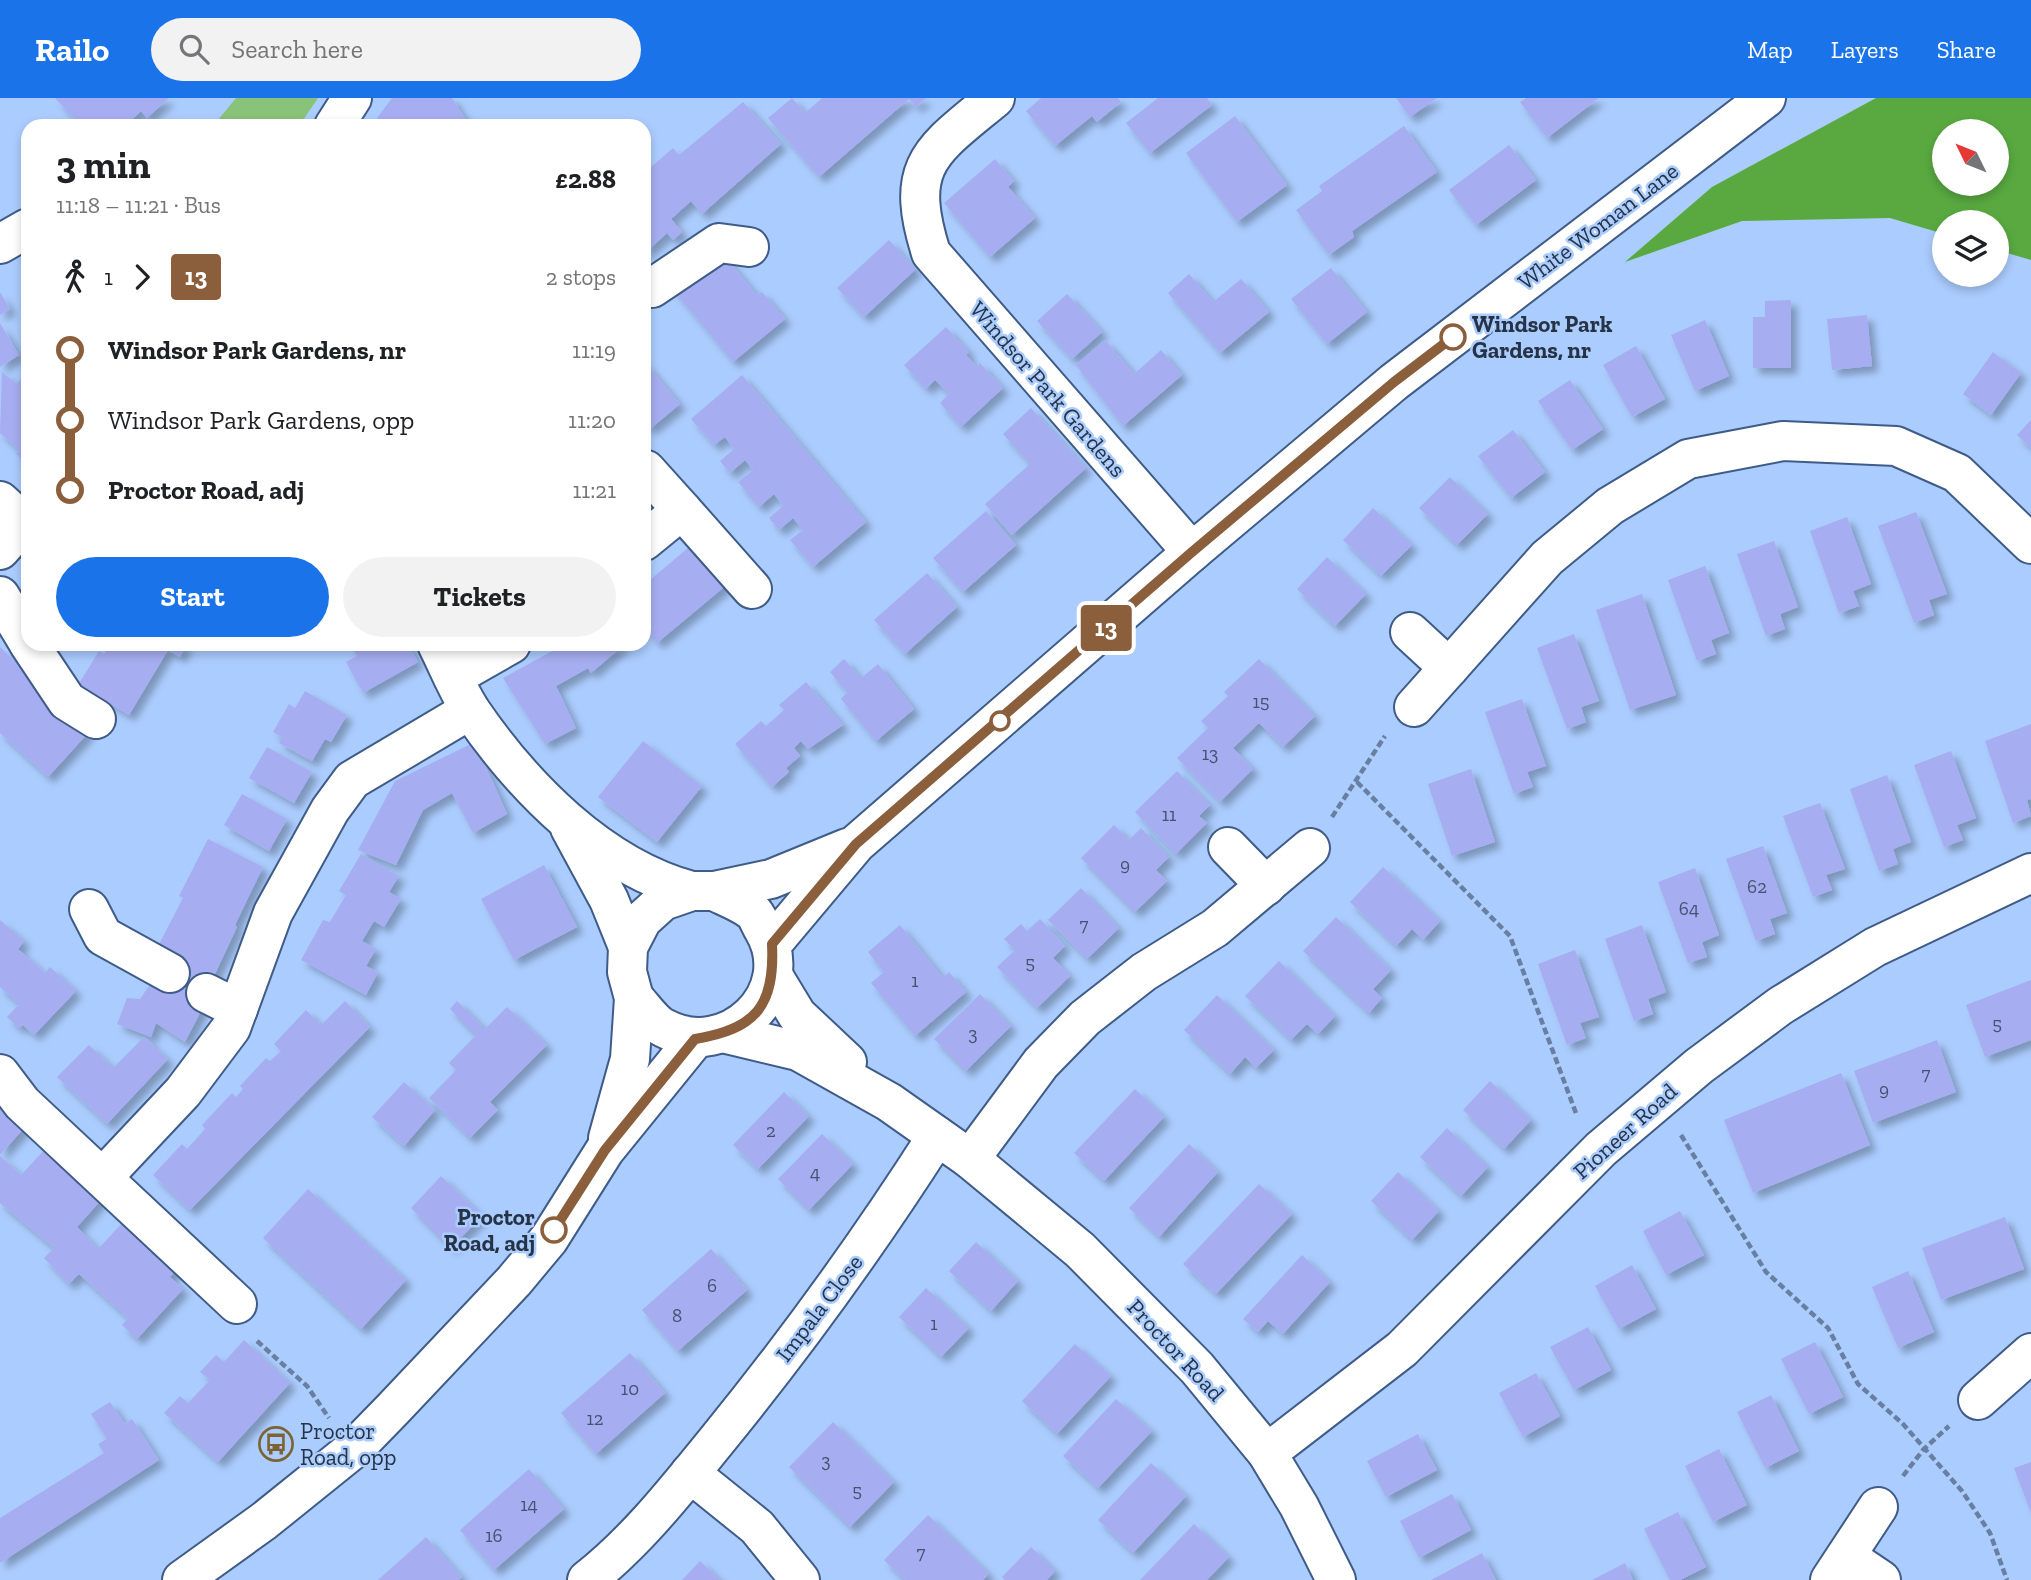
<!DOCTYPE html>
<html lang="en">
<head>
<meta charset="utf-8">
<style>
	body { margin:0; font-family:"Zilla Slab",serif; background:#f2f2f2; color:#202124; height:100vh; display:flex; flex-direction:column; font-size:26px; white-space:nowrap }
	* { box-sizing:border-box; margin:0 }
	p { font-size:23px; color:#757577 }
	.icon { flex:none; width:38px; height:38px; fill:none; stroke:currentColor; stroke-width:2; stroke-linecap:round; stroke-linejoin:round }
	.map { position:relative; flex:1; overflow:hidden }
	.details { position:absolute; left:21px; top:21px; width:630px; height:532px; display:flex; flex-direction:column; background:#fff; border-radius:21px; box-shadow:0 4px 10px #0003 }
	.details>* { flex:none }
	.badge { padding:0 14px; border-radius:5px; font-size:24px; line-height:46px }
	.needle { width:46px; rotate:313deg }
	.buttons { position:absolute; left:1932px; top:21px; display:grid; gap:14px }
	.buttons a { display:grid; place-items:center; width:77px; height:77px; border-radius:50%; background:#fff; box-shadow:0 4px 10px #0003; font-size:35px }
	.map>.badge { position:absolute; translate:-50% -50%; box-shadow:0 0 0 4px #fff }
	.legs { display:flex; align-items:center; gap:10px; height:77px; padding:0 35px; font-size:23px }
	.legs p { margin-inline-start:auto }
	.summary { display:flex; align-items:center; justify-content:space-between; height:119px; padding:0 35px }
	h1 { font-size:38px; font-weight:700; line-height:52px }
	.action { display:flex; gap:14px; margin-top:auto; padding:14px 35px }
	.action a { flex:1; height:80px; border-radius:42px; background:#1a73e8; color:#fff; font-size:28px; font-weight:700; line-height:80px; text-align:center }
	.action a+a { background:#f2f2f2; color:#202124 }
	ul { padding:0 35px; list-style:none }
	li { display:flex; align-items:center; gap:24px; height:70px; font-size:26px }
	li i { display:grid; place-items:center; width:10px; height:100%; margin:0 9px; background:currentColor }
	li i::after { content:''; width:18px; height:18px; margin:-9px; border:5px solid; border-radius:50%; background:#fff }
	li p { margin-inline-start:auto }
	li:first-child i { background:linear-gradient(#0000 50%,currentColor 0) }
	li:last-child i { background:linear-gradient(currentColor 50%,#0000 0) }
	header { display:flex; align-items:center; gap:42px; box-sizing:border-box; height:98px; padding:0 35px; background:#1a73e8; color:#fff }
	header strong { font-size:33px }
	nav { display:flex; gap:38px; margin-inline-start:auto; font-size:24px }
	.search { width:490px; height:63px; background:#f2f2f2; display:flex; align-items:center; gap:18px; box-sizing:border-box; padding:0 24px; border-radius:38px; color:#757577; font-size:26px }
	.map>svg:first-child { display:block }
	.green { fill:#89c279 }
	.forest { fill:#59a940; fill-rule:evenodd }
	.building { fill:#a6aef1; filter:url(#shadow) }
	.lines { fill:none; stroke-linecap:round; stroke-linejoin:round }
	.minor-casing { stroke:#3f5b87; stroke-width:42 }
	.path { stroke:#687fa2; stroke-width:4.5; stroke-dasharray:7 3.5; stroke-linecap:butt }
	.minor { stroke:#fff; stroke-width:38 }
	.line-1-casing { stroke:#fff; stroke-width:16 }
	.line-1 { stroke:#8b5e3c; stroke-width:10 }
	.stop-1-dot { fill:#fff; stroke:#8b5e3c; stroke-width:3.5 }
	.labels { text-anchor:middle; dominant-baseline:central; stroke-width:5; stroke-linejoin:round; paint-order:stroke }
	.number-label { font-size:19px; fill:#465272 }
	.street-label { font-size:23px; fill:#263347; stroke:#abccfe }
	.stop-label { font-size:23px; font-weight:bold; fill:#263347; stroke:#abccfe; text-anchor:start }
	.poi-label { font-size:23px; fill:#263347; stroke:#abccfe; text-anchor:start }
</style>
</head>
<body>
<header>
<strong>Railo</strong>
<div class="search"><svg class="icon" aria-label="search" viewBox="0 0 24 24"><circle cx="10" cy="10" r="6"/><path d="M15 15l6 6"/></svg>Search here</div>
<nav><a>Map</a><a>Layers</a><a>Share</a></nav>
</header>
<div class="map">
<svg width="2031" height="1482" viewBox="0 0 2031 1482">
	<defs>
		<filter id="shadow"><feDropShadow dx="6" dy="6" stdDeviation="3.5" flood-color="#0004"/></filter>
	</defs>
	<rect width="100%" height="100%" fill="#abccfe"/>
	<path class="green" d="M236,0H318L299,28H213Z"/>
	<path class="forest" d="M1876,0H2031V162L1997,152V124H1944V136L1890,120L1742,123L1625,164L1712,89ZM1944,33H1997V86H1944Z"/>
	<g class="building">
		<path d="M55,0H169L147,20L141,13L125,28H81Z"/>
		<path d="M392,0H452L470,28H387L377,20Z"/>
		<path d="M792,0L805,15L822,0H926L916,9L909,1L819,79L768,20Z"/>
		<path d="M1041,0H1118L1121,4L1097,24L1092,18L1055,48L1026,13Z"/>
		<path d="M1158,0H1207L1212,7L1150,55L1126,25Z"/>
		<path d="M1396,0H1437L1410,19Z"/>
		<path d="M1526,0H1599L1547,40L1520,4Z"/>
		<path d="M743,4L781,46L702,116L691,103L671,121L682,134L673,142L667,135L644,156V75L673,50L679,57Z"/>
		<path d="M1235,18L1287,87L1237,124L1186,55Z"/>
		<path d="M1404,28L1437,74L1352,133L1354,139L1329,157L1296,112L1322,93L1319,88Z"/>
		<path d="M1509,47L1536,82L1476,127L1449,92Z"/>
		<path d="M995,61L1014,83L1008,89L1035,120L990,159L944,105Z"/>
		<path d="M889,142L916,171L864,219L837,190Z"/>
		<path d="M718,150L757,197L762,194L785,221L733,264L671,189Z"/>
		<path d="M1331,170L1367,214L1327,246L1291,201Z"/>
		<path d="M1189,176L1213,204L1241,181L1269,214L1220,255L1168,195Z"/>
		<path d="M0,194L10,211L0,217Z"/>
		<path d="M1067,196L1102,234L1072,261L1037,223Z"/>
		<path d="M1791,202V270H1753V219H1765V203Z"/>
		<path d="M1867,217L1872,268L1832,272L1827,221Z"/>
		<path d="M1705,222L1729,278L1695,293L1671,237Z"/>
		<path d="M0,225L19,257L0,269Z"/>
		<path d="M946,229L969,254L966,257L977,269L980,265L1003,290L961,329L940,305L949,296L935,282L926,291L904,267Z"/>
		<path d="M1105,242L1134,276L1161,252L1182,277L1123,328L1076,267Z"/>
		<path d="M1636,248L1665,301L1632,319L1603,267Z"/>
		<path d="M1993,254L2021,275L1991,317L1963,296Z"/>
		<path d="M644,263L680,306L650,331L644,326Z"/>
		<path d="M2,274L17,286L25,276L28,278V366L16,356L19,352L0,335Z"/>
		<path d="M742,277L866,424L813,469L790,442L803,432L793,420L779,432L769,420L783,408L774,396L759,409L738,384L753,372L745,362L730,375L720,363L734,351L725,339L714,347L691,321Z"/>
		<path d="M1570,282L1603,331L1572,352L1538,303Z"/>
		<path d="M1031,310L1086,370L1012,437L985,406L1030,366L1003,336Z"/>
		<path d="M2031,322V350L2017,337Z"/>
		<path d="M1513,332L1545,374L1511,400L1478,358Z"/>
		<path d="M1450,379L1488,416L1457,447L1419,410Z"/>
		<path d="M1373,410L1412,447L1381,478L1343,442Z"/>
		<path d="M986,413L1016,447L963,494L933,460Z"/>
		<path d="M1916,414L1947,496L1929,502L1934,517L1914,525L1878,428Z"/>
		<path d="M1847,419L1871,486L1853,493L1859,508L1839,515L1810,433Z"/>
		<path d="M701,439L735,480L657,545L644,529V487Z"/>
		<path d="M1774,443L1798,509L1780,516L1785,531L1766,538L1737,456Z"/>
		<path d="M1327,459L1366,496L1335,528L1297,491Z"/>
		<path d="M1705,468L1729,535L1711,542L1716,556L1697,563L1668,482Z"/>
		<path d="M927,475L957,509L905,556L874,522Z"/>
		<path d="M1642,496L1676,597L1630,612L1596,512Z"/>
		<path d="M1574,536L1599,603L1581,609L1586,624L1567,631L1537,550Z"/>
		<path d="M112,546H187L180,559L168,552L129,617L78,587L99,553L104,556Z"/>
		<path d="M350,546H408L418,564L363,595L346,564L357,558Z"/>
		<path d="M565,546H625L591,575L588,570L556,588L576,630L545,646L503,580Z"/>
		<path d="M0,549L24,571L22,574L89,634L48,679L0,635Z"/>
		<path d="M844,561L861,580L878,566L914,611L876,643L841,601L847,594L830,574Z"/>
		<path d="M1259,561L1315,618L1283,649L1259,625L1233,650L1253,671L1220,704L1177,660L1208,630L1201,623L1228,598L1224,594Z"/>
		<path d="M806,584L843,627L808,651L801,643L794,650L800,658L786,670L789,674L772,689L735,646L761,623L766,628L784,612L779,607Z"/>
		<path d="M305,593L347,617L331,644L325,641L312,663L279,645L282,639L273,634L289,606L295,610Z"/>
		<path d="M1522,601L1546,668L1527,674L1533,689L1514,696L1485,614Z"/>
		<path d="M2031,626V701L2027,702L2031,718L2013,725L1985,643Z"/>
		<path d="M643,643L702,688L657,744L598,699Z"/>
		<path d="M475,644L507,716L473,735L452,695L423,712L396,767L358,752L395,683Z"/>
		<path d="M267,649L312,674L294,705L249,680Z"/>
		<path d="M1951,653L1976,720L1957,727L1963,742L1944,749L1914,667Z"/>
		<path d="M1471,671L1495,744L1452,758L1428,686Z"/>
		<path d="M1177,673L1210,707L1199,718L1207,725L1176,756L1135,714Z"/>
		<path d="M1887,677L1911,744L1893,751L1898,766L1879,773L1850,691Z"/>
		<path d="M242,696L287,721L269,753L224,727Z"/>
		<path d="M1820,705L1845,771L1826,777L1832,792L1813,799L1783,718Z"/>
		<path d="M1114,727L1129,742L1141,730L1169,759L1156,772L1167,783L1135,814L1081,760Z"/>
		<path d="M208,741L263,769L235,827L237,829L206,895L203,909L185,944L156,925L151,939L117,926L127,900L140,901L158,875L157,850L183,800L179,798Z"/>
		<path d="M1763,748L1787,815L1770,821L1775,836L1756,843L1726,761Z"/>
		<path d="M361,756L399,778L389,794L401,801L384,829L374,823L362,843L376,851L366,868L378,874L366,897L301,862L323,822L330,824L346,797L339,793Z"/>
		<path d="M544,767L577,829L514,862L481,801Z"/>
		<path d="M1383,769L1440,823L1423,842L1412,831L1396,848L1350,804Z"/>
		<path d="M1695,770L1719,837L1702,844L1707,859L1688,865L1658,784Z"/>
		<path d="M1081,790L1119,830L1087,861L1048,822Z"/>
		<path d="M1336,819L1391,872L1373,891L1382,900L1369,915L1303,853Z"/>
		<path d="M1040,821L1065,848L1053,860L1070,878L1037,910L997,869L1015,852L1004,841L1021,826L1027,833Z"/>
		<path d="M0,822L24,843L18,851L45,875L50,869L76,893L34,937L23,927L19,930L7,919L19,906L0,889Z"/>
		<path d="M900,827L943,880L949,874L966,894L915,938L871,885L884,874L868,854Z"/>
		<path d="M1642,827L1666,894L1648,901L1653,916L1634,923L1605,841Z"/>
		<path d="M1575,852L1599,919L1580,925L1586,940L1567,947L1538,866Z"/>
		<path d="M1279,863L1335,918L1318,936L1307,926L1291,942L1245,898Z"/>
		<path d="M2031,882V942L1985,959L1966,907Z"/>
		<path d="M980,896L1011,928L966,973L934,941Z"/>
		<path d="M1217,897L1274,952L1256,970L1245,959L1230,976L1184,932Z"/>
		<path d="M345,903L370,929L190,1112L153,1077L182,1046L187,1051L205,1031L202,1027L232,995L236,999L243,991L240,988L266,960L270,963L281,953L274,946L306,912L321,927Z"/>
		<path d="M457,903L485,931L507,909L547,947L490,1004L498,1012L470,1040L429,1000L456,972L449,965L476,937L450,911Z"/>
		<path d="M144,939L168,961L107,1026L57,979L89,947L113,970Z"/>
		<path d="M1937,942L1956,994L1873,1025L1854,973Z"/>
		<path d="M1841,975L1870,1047L1753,1095L1724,1022Z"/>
		<path d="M1490,983L1531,1022L1504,1051L1463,1012Z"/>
		<path d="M404,984L435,1012L404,1048L372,1019Z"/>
		<path d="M1135,991L1164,1019L1104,1083L1074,1055Z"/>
		<path d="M784,994L809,1018L758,1071L733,1047Z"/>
		<path d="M0,1006L25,1029L0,1057Z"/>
		<path d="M1447,1030L1488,1069L1461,1098L1420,1059Z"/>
		<path d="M822,1036L853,1066L809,1112L778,1081Z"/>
		<path d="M1189,1046L1218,1074L1159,1139L1129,1110Z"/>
		<path d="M46,1050L102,1101L77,1129L98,1151L124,1123L177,1171L170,1179L183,1191L137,1241L122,1227L128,1220L79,1176L69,1186L44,1160L54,1150L0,1105V1058L21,1077Z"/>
		<path d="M1398,1074L1439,1113L1412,1142L1371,1103Z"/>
		<path d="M441,1078L482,1118L451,1150L411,1110Z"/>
		<path d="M1259,1086L1292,1116L1216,1196L1183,1166Z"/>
		<path d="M308,1091L406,1182L361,1231L263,1140Z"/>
		<path d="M1680,1113L1704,1157L1666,1177L1643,1133Z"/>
		<path d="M2005,1119L2024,1171L1941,1202L1922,1150Z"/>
		<path d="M976,1144L1018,1183L991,1213L949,1173Z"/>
		<path d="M711,1151L747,1192L678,1253L642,1212Z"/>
		<path d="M1302,1157L1330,1184L1283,1236L1268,1223L1258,1234L1243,1221Z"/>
		<path d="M1632,1167L1656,1211L1619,1231L1595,1188Z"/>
		<path d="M1908,1173L1934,1234L1898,1250L1872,1189Z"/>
		<path d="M926,1190L969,1230L941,1259L899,1219Z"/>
		<path d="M1588,1229L1611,1272L1574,1292L1550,1249Z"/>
		<path d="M244,1242L290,1285L218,1364L164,1315L180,1298L188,1305L210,1282L200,1274L216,1257L224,1264Z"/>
		<path d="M1815,1244L1843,1299L1809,1316L1781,1261Z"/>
		<path d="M1075,1246L1111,1278L1057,1336L1022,1303Z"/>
		<path d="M630,1255L665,1295L596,1356L561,1315Z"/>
		<path d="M1536,1275L1560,1318L1523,1339L1499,1295Z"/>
		<path d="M1771,1297L1799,1353L1765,1370L1737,1314Z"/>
		<path d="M1116,1301L1152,1333L1098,1390L1063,1358Z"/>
		<path d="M110,1304L125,1326L132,1321L159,1362L0,1465V1420L104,1355L98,1346L107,1341L91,1316Z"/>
		<path d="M833,1324L894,1384L850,1429L789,1369Z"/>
		<path d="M1418,1336L1437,1372L1386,1399L1367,1363Z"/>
		<path d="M1719,1351L1747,1407L1713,1424L1685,1368Z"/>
		<path d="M2031,1364V1415L2014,1370Z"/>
		<path d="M1151,1365L1186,1398L1133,1455L1098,1422Z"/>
		<path d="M529,1371L564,1411L494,1472L460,1432Z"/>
		<path d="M1452,1396L1471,1432L1419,1460L1400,1423Z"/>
		<path d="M1678,1414L1706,1469L1680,1482H1670L1644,1431Z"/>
		<path d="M928,1417L989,1476L983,1482H905L884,1462Z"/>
		<path d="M1194,1426L1229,1459L1207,1482H1140Z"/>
		<path d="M426,1439L462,1479L458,1482H378Z"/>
		<path d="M1031,1449L1055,1473L1047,1482H1005L1002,1479Z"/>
		<path d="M1482,1455L1496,1482H1431Z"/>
		<path d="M700,1463L720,1482H682Z"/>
		<path d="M1625,1465L1633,1482H1592Z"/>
	</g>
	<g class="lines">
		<g class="minor-casing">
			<g id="minor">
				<path d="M995,0C931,53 903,66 931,155L1192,454"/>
				<path d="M334,28L352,0"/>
				<path d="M0,146L28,130"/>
				<path d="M652,190L719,145L749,149"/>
				<path d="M646,372L682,412"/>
				<path d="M0,403L24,425L0,452"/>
				<path d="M644,443L682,412L752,491"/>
				<path d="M0,498L28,544"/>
				<path d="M1410,534L1449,570"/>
				<path d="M29,546L67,603L96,621"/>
				<path d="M437,546C448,568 458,593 471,613C523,689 601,769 692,793"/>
				<path d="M453,579L511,546"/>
				<path d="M1414,609L1547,460L1610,408L1688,361L1783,343L1896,348L1957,375L2031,446"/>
				<path d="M570,730L609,802L628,849"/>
				<path d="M1228,749L1266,788"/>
				<path d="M89,811L103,838L170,875"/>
				<path d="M772,846L856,746L1192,454L1394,284L1766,0"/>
				<path d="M774,879L797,917L847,964"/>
				<path d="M206,895L238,911"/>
				<path d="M634,900C643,909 653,925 664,930C727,964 801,894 763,831C760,826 757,817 752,813C742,805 726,799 714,793"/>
				<path d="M727,936L798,953L889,1004L970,1061L1080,1152L1197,1270L1267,1355L1299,1408L1336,1482"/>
				<path d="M0,976L22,1005L237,1206"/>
				<path d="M608,1040L630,961L634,900L627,874L628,849L642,822L663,803L692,793H714L771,781L847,750"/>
				<path d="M970,1061L1041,965L1085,920L1144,874L1215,830L1310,750"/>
				<path d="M103,1079L183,994L231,930L273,815L330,712L352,682L470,612"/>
				<path d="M1978,1302L2031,1255"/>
				<path d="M1267,1355L1402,1251L1601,1051L1699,968L1780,908L1875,849L2031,775"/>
				<path d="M690,1375L757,1429L800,1482"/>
				<path d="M1847,1459L1881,1482"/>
				<path d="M182,1482L264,1423L356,1349L393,1311L514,1183L549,1141L605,1052L695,941"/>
				<path d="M587,1482C637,1443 678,1390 718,1341C797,1244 870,1143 937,1038"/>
				<path d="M1830,1482L1878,1409"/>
			</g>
		</g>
		<g class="path">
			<path d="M1357,684L1510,838L1577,1018"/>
			<path d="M1332,719L1385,638"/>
			<path d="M1681,1037L1766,1174L1828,1230L1858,1286L1903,1326L1962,1393L1990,1435L2007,1482"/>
			<path d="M257,1243L307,1288L329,1320"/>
			<path d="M1903,1378L1923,1352L1949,1328"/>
		</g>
		<use href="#minor" class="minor"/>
	</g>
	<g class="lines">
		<g class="line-1-casing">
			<path id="line-1" d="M554,1132L605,1052L695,941C756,931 775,908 772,846L856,746L1192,454L1394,284L1453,239"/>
		</g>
		<use href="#line-1" class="line-1"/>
	</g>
	<defs>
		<g id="bus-ring" transform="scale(1.75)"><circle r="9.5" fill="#abccfe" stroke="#7d6234" stroke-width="1.5"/><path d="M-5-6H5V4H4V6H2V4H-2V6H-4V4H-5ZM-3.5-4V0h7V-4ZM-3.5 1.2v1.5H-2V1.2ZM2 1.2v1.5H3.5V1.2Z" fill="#7d6234"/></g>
	</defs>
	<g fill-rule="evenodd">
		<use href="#bus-ring" x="276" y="1346"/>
	</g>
	<g class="stop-1-dot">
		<circle cx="1453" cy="239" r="12"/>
		<circle cx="1000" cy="623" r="9"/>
		<circle cx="554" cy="1132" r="12"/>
	</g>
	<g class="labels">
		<g class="number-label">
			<text x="1261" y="603">15</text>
			<text x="1210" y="655">13</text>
			<text x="1169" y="716">11</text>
			<text x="1125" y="766">9</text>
			<text x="1757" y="788">62</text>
			<text x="1689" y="810">64</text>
			<text x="1084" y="826">7</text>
			<text x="1030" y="864">5</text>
			<text x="915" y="882">1</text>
			<text x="1997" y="925">5</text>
			<text x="973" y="935">3</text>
			<text x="1926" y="975">7</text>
			<text x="1884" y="991">9</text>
			<text x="771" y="1032">2</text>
			<text x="815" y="1074">4</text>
			<text x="712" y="1187">6</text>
			<text x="677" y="1217">8</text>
			<text x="934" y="1225">1</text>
			<text x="630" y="1290">10</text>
			<text x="595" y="1320">12</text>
			<text x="826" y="1362">3</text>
			<text x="857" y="1392">5</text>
			<text x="529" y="1406">14</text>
			<text x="494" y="1437">16</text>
			<text x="921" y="1454">7</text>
		</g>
		<g class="street-label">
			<text transform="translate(1598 128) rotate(-37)">White Woman Lane</text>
			<text transform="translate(1048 291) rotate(49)">Windsor Park Gardens</text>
			<text transform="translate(1625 1033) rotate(-42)">Pioneer Road</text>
			<text transform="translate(819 1210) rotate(-53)">Impala Close</text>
			<text transform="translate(1176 1252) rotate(47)">Proctor Road</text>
		</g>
		<g class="stop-label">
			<text x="1472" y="226">Windsor Park<tspan x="1472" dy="26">Gardens, nr</tspan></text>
			<text x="535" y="1119" text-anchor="end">Proctor<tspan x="535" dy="26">Road, adj</tspan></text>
		</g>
		<g class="poi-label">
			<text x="300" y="1333">Proctor<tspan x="300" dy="26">Road, opp</tspan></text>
		</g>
	</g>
</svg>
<div class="buttons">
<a><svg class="needle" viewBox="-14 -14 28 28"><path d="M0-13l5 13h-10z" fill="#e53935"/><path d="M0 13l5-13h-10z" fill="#757577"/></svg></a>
<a><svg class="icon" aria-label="layers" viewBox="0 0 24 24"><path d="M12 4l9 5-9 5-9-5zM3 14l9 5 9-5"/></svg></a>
</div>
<b class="badge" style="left:1106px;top:530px;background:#8b5e3c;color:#fff">13</b>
<section class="details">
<div class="summary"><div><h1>3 min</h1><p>11:18 – 11:21 · Bus</p></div><b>£2.88</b></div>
<div class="legs"><svg class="icon" aria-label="walk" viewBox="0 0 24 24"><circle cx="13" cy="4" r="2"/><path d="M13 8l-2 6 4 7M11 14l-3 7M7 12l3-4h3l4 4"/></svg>1<svg class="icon" aria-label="forward" viewBox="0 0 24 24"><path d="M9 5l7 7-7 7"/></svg><b class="badge" style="background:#8b5e3c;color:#fff">13</b><p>2 stops</p></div>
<ul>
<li><i style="color:#8b5e3c"></i><b>Windsor Park Gardens, nr</b><p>11:19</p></li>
<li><i style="color:#8b5e3c"></i><span>Windsor Park Gardens, opp</span><p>11:20</p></li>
<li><i style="color:#8b5e3c"></i><b>Proctor Road, adj</b><p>11:21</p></li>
</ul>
<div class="action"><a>Start</a><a>Tickets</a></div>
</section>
</div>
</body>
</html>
